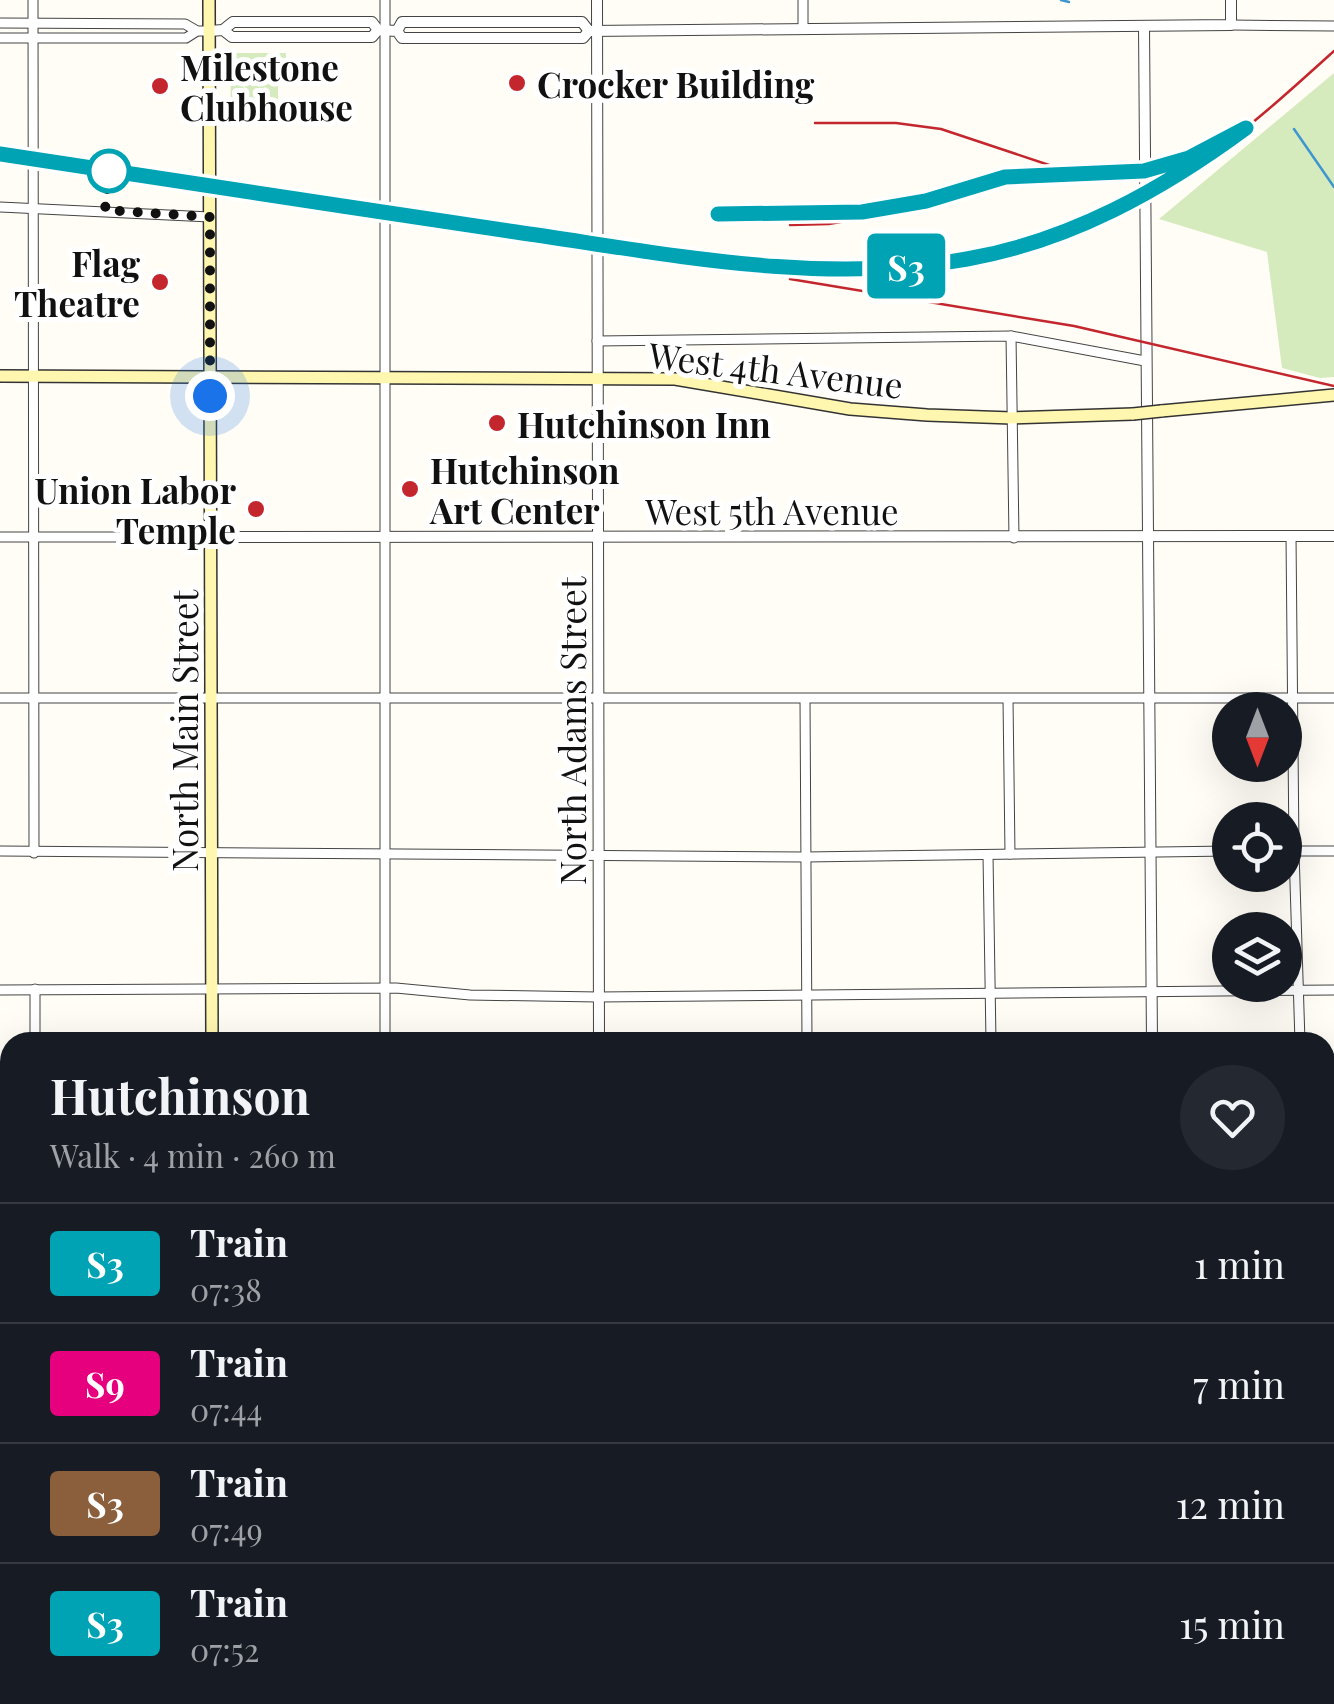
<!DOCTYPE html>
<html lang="en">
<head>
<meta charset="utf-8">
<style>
	body { margin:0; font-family:"Playfair Display",serif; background:#242831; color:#f1f3f6; height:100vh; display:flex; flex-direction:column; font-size:38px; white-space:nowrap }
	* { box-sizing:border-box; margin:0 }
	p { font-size:32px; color:#9ea1a6 }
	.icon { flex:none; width:55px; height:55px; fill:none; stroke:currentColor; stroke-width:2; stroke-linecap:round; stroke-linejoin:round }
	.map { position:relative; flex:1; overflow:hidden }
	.sheet { position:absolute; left:0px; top:1032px; width:1335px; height:672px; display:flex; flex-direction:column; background:#171b24; border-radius:30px 30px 0 0; box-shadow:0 10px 40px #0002 }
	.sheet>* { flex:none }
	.badge { padding:0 20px; border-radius:8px; font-size:35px; line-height:65px }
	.needle { width:65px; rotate:180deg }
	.fabs { position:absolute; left:1212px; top:692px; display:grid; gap:20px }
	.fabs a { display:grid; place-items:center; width:90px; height:90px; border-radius:50%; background:#171b24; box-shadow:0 10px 40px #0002; font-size:50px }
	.you { position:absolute; width:50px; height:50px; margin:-25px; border:8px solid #fff; border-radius:50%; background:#1a73e8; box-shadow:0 0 0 15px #1a73e833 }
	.map>.badge { position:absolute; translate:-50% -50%; box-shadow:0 0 0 5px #fff }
	.round { display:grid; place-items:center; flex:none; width:105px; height:105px; border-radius:52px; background:#242831 }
	.headline { display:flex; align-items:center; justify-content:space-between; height:170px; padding:0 50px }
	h1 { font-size:48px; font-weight:700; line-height:75px }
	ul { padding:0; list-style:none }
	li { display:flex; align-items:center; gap:30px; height:120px; padding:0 50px; border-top:2px solid #363941 }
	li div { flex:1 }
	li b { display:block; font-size:38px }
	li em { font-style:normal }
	li .badge { min-width:110px; font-weight:700; text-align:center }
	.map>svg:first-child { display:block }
	.green { fill:#d5ebbd }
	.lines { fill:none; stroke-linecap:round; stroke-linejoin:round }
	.stream { stroke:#3f96cf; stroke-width:2.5 }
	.minor-casing { stroke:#444; stroke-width:11 }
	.tertiary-casing { stroke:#444; stroke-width:12 }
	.secondary-casing { stroke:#333; stroke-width:14 }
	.minor { stroke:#fff; stroke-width:9 }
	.tertiary { stroke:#fff; stroke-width:10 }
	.secondary { stroke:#fff6b0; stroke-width:11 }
	.rail { stroke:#c4262e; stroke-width:2.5 }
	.secondary-bridge-casing { stroke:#333; stroke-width:14; stroke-linecap:butt }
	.secondary-bridge { stroke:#fff6b0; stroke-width:11 }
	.line-casing { stroke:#fff; stroke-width:22 }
	.line { stroke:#00a3b4; stroke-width:15 }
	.walk { stroke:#111; stroke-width:10; stroke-dasharray:0 18 }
	.poi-dot { fill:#c4262e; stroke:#fff; stroke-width:4 }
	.stop-dot { fill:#fff; stroke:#00a3b4; stroke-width:5 }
	.labels { text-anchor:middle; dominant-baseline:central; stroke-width:10; stroke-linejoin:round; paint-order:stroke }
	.poi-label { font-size:35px; font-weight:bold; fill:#111; stroke:#fff; text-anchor:start }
	.street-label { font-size:35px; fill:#111; stroke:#fff }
</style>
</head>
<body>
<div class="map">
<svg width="1334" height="1704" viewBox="0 0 1334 1704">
	<rect width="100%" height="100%" fill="#fffdf5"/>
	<g class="green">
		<path d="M230,53H286V76L278,78V104L285,105L286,111H231Z"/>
		<path d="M1334,73V377L1320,378L1282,368L1267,252L1159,219Z"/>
	</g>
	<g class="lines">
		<g class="stream">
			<path d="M1061,0L1069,2"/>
			<path d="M1294,129L1334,187"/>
		</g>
		<g class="minor-casing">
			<g id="minor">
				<path d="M33,0L34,853"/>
				<path d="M385,0V1042"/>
				<path d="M0,23L185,24L197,31H209"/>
				<path d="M1231,25L1334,26"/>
				<path d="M803,29V0"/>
				<path d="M0,38H186L197,31"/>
				<path d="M0,207L210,217"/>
				<path d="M1011,336L1014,538"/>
				<path d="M597,341L1011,336L1145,361"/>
				<path d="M1291,536L1294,851L1300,1042"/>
				<path d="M0,537H210"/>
				<path d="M0,698H1334"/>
				<path d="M805,699L807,1042"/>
				<path d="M1008,699L1010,854"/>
				<path d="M0,851L805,857L1230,851"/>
				<path d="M1285,851H1334"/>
				<path d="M988,855L991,1042"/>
				<path d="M35,989V1042"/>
				<path d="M0,990L396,988L470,995L598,997L1334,990"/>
				<path d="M1325,1122H1334"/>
				<path d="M1325,1275H1334"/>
				<path d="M0,1279H10"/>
				<path d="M1325,1595H1334"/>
				<path d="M0,1597H10"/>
				<path d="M389,1695V1704"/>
				<path d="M809,1695V1704"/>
				<path d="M993,1695V1704"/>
				<path d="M1304,1695V1704"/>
				<path d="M34,1704V1695"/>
			</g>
		</g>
		<g class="tertiary-casing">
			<g id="tertiary">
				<path d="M597,0L599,1042"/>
				<path d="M1144,27L1152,1042"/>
				<path d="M223,30L233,22H372L378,30"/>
				<path d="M209,31L223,30L232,37H372L378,30L397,31L402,38H583L589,31L1231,25V0"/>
				<path d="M397,31L402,22H582L589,31"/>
				<path d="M210,537L1334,536"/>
				<path d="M0,1132H10"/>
				<path d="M1325,1434H1334"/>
				<path d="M0,1437H10"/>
				<path d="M601,1695V1704"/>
				<path d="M1158,1695V1704"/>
			</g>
		</g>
		<g class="secondary-casing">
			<g id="secondary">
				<path d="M209,0L212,1042"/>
				<path d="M0,376L675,379L850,409L927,415L1012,418L1133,414"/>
				<path d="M1161,411L1334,395"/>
				<path d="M213,1695V1704"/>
			</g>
		</g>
		<use href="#minor" class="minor"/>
		<use href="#tertiary" class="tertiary"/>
		<use href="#secondary" class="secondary"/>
		<g class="rail">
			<path d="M815,123H896L941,129L1052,166"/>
			<path d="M0,154L705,258C893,281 1052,267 1212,154C1255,123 1294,87 1334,51"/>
			<path d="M718,214H807"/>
			<path d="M790,225L829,224L863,218L1005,177L1144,171L1192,156"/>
			<path d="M790,279L1074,326L1334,386"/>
		</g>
		<g class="secondary-bridge-casing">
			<path id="secondary-bridge" d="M1133,414L1161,411"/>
		</g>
		<use href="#secondary-bridge" class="secondary-bridge"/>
	</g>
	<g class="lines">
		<g class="line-casing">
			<path id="line" d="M0,154C172,181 344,206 516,232C664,253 818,286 967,259C1070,241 1162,190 1246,128L1189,158L1144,171L1005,177L926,201L862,212L718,214"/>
		</g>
		<use href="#line" class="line"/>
		<path class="walk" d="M109,171L105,210L210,217V396"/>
	</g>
	<g class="poi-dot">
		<circle cx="517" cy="83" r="10"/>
		<circle cx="160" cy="86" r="10"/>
		<circle cx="160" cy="282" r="10"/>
		<circle cx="497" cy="423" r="10"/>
		<circle cx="410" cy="489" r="10"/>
		<circle cx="256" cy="509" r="10"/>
	</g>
	<circle class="stop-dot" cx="109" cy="171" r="20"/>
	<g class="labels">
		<g class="poi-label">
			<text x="180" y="66">Milestone<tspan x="180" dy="40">Clubhouse</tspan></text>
			<text x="537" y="83">Crocker Building</text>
			<text x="140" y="262" text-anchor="end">Flag<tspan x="140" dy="40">Theatre</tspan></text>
			<text x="517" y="423">Hutchinson Inn</text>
			<text x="430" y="469">Hutchinson<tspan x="430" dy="40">Art Center</tspan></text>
			<text x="236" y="489" text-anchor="end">Union Labor<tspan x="236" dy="40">Temple</tspan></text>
		</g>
		<g class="street-label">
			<text transform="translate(776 369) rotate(7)">West 4th Avenue</text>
			<text x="772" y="510">West 5th Avenue</text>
			<text transform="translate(183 731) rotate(-90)">North Main Street</text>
			<text transform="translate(571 731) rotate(-90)">North Adams Street</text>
		</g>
	</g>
</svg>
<div class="fabs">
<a><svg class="needle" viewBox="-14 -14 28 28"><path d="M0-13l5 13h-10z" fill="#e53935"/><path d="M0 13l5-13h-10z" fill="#9ea1a6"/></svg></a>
<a><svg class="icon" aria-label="locate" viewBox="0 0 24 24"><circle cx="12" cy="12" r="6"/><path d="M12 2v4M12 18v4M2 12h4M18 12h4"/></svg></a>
<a><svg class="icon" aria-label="layers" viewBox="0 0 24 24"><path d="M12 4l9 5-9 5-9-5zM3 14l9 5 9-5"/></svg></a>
</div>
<div class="you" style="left:210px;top:396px"></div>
<b class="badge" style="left:906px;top:266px;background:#00a3b4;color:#fff">S3</b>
<section class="sheet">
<div class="headline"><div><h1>Hutchinson</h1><p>Walk · 4 min · 260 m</p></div><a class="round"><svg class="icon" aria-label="heart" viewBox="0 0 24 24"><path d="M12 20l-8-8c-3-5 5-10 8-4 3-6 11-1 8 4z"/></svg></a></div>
<ul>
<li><span class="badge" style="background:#00a3b4;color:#fff">S3</span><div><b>Train</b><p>07:38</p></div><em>1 min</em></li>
<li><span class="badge" style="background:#e6007e;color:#fff">S9</span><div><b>Train</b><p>07:44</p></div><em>7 min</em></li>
<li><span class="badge" style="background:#8b5e3c;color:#fff">S3</span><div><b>Train</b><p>07:49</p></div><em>12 min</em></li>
<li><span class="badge" style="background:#00a3b4;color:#fff">S3</span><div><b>Train</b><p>07:52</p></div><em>15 min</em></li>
</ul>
</section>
</div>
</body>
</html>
